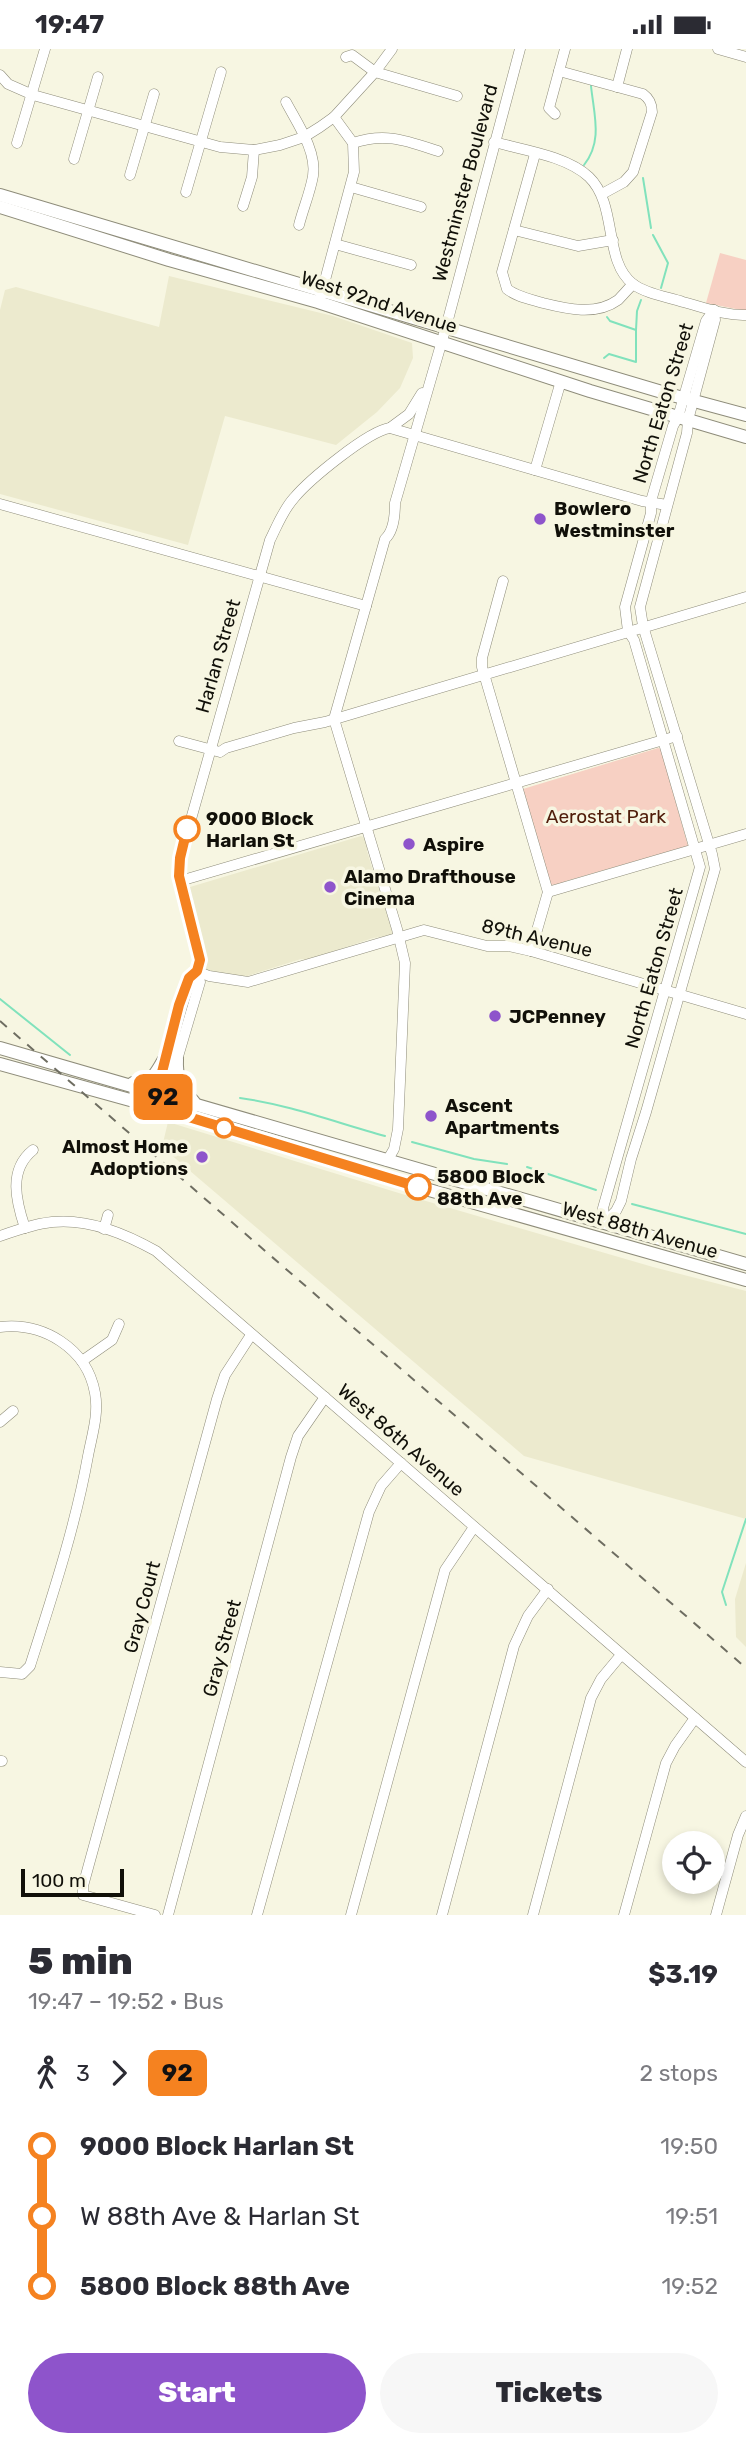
<!DOCTYPE html>
<html lang="en">
<head>
<meta charset="utf-8">
<style>
	body { margin:0; font-family:Rubik,sans-serif; background:#f7f7f7; color:#2b2b33; height:100vh; display:flex; flex-direction:column; font-size:26px; white-space:nowrap }
	* { box-sizing:border-box; margin:0 }
	p { font-size:23px; color:#7c7c81 }
	.icon { flex:none; width:38px; height:38px; fill:none; stroke:currentColor; stroke-width:2; stroke-linecap:round; stroke-linejoin:round }
	.map { position:relative; height:1866px; overflow:hidden }
	.panel { display:flex; flex-direction:column; background:#fff; flex:1 }
	.panel>* { flex:none }
	.badge { padding:0 14px; border-radius:10px; font-size:24px; line-height:46px }
	.fabs { position:absolute; left:662px; top:1782px; display:grid; gap:14px }
	.fabs a { display:grid; place-items:center; width:63px; height:63px; border-radius:50%; background:#fff; box-shadow:0 4px 10px #0003; font-size:35px }
	.scale { position:absolute; left:21px; bottom:18px; width:103px; box-sizing:border-box; padding-left:7px; border:4px solid #111009; border-top:0; font-size:19px; line-height:24px; white-space:nowrap; color:#111009; -webkit-text-stroke:5px #f7f6e2; paint-order:stroke }
	.map>.badge { position:absolute; translate:-50% -50%; box-shadow:0 0 0 4px #fff }
	.legs { display:flex; align-items:center; gap:10px; height:77px; padding:0 28px; font-size:23px }
	.legs p { margin-inline-start:auto }
	.overview { display:flex; align-items:center; justify-content:space-between; height:119px; padding:0 28px }
	h1 { font-size:38px; font-weight:800; line-height:52px }
	.button { display:flex; gap:14px; margin-top:auto; padding:14px 28px }
	.button a { flex:1; height:80px; border-radius:42px; background:#8e54cb; color:#fff; font-size:28px; font-weight:800; line-height:80px; text-align:center }
	.button a+a { background:#f7f7f7; color:#2b2b33 }
	ul { padding:0 28px; list-style:none }
	li { display:flex; align-items:center; gap:24px; height:70px; font-size:26px }
	li i { display:grid; place-items:center; width:10px; height:100%; margin:0 9px; background:currentColor }
	li i::after { content:''; width:18px; height:18px; margin:-9px; border:5px solid; border-radius:50%; background:#fff }
	li p { margin-inline-start:auto }
	li:first-child i { background:linear-gradient(#0000 50%,currentColor 0) }
	li:last-child i { background:linear-gradient(currentColor 50%,#0000 0) }
	.status { display:flex; justify-content:space-between; align-items:center; height:49px; padding:0 35px; background:#fff; direction:ltr }
	.status svg { height:19px; fill:currentColor }
	.map>svg:first-child { display:block }
	.built { fill:#eceace }
	.green { fill:#f7d0c3 }
	.lines { fill:none; stroke-linecap:round; stroke-linejoin:round }
	.stream { stroke:#81e2bc; stroke-width:2 }
	.minor-casing { stroke:#8e8c7a; stroke-width:11 }
	.major-casing { stroke:#8e8c7a; stroke-width:14 }
	.minor { stroke:#fff; stroke-width:10 }
	.major { stroke:#fff; stroke-width:12 }
	.rail { stroke:#6e6d61; stroke-width:2; stroke-dasharray:9 9; stroke-linecap:butt }
	.line-1-casing { stroke:#fff; stroke-width:16 }
	.line-1 { stroke:#f58220; stroke-width:10 }
	.poi-dot { fill:#8e54cb; stroke:#f7f6e2; stroke-width:2.5 }
	.stop-1-dot { fill:#fff; stroke:#f58220; stroke-width:3.5 }
	.labels { text-anchor:middle; dominant-baseline:central; stroke-width:7; stroke-linejoin:round; paint-order:stroke }
	.street-label { font-size:19px; fill:#111009; stroke:#f7f6e2 }
	.poi-label { font-size:19px; font-weight:bold; fill:#111009; stroke:#f7f6e2; text-anchor:start }
	.park-label { font-size:19px; fill:#4f1c09; stroke:#f7f6e2 }
	.stop-label { font-size:19px; font-weight:bold; fill:#111009; stroke:#f7f6e2; text-anchor:start }
</style>
</head>
<body>
<div class="status"><b>19:47</b><svg viewBox="0 0 49 12"><path d="M0 12V9h3v3zM5 12V6h3v6zM10 12V3h3v9zM15 12V0h3v12zM26 1h20v11H26zM47 4h2v5h-2z"/></svg></div>
<div class="map">
<svg width="746" height="1866" viewBox="0 0 746 1866">
	<rect width="100%" height="100%" fill="#f7f6e2"/>
	<g class="built">
		<path d="M169,227L333,267L412,294L413,309L400,339L377,363L336,396L225,367L188,496L0,445V261L5,241L16,238L159,278Z"/>
		<path d="M361,787L365,789L368,795L367,802L374,825L393,881L391,886L373,889L308,911L301,910L244,928L206,921L205,897L193,850L190,848V838Z"/>
		<path d="M168,1073L402,1145L653,1218L746,1242V1470L524,1407L162,1098Z"/>
		<path d="M746,1514V1598L736,1588L735,1550Z"/>
	</g>
	<g class="green">
		<path d="M720,204L746,211V262L706,254Z"/>
		<path d="M658,699L661,700L688,797L566,832L561,835L550,836L523,740Z"/>
	</g>
	<g class="lines">
		<g class="stream">
			<path d="M584,116C603,92 594,66 591,37"/>
			<path d="M643,129L651,179"/>
			<path d="M653,186L668,214L661,239"/>
			<path d="M636,281L637,262L641,251"/>
			<path d="M604,309L609,305L636,313V281L610,272L607,268"/>
			<path d="M0,950L70,1006"/>
			<path d="M240,1049C291,1056 337,1074 385,1087"/>
			<path d="M412,1093L474,1110L507,1115"/>
			<path d="M527,1118L596,1141"/>
			<path d="M632,1155L746,1185"/>
			<path d="M726,1556L722,1543L746,1470"/>
		</g>
		<g class="minor-casing">
			<g id="minor">
				<path d="M718,0L746,8"/>
				<path d="M346,8L352,6L375,23L392,0"/>
				<path d="M559,22L643,45C650,50 652,55 652,63L633,123L624,133L602,145"/>
				<path d="M0,26L8,35L33,46L220,98L254,101L280,96L304,88L320,78L334,68L375,23L457,47"/>
				<path d="M617,38L627,0"/>
				<path d="M286,53C297,74 317,102 313,127C310,144 303,160 299,176"/>
				<path d="M555,65L549,59L565,0"/>
				<path d="M494,93C523,101 567,107 589,128C618,156 603,212 633,235C646,245 668,248 683,253C703,258 725,267 746,266"/>
				<path d="M17,94L45,0"/>
				<path d="M353,94C386,83 407,92 438,102"/>
				<path d="M535,105L502,223L507,240C517,248 530,250 543,254C567,260 596,267 618,251C623,246 628,240 633,235"/>
				<path d="M74,110L98,28"/>
				<path d="M130,126L154,45"/>
				<path d="M351,138L421,158"/>
				<path d="M186,143L221,23"/>
				<path d="M243,157L252,128L254,101"/>
				<path d="M514,181L578,197L613,191"/>
				<path d="M335,195L411,216"/>
				<path d="M321,246L354,123L353,94L334,68"/>
				<path d="M390,379L409,365L422,344"/>
				<path d="M535,421L561,332"/>
				<path d="M0,455L366,557"/>
				<path d="M503,532L482,609V618L548,843L531,902"/>
				<path d="M179,692L220,703L226,699L294,679L325,673L746,548"/>
				<path d="M180,832L677,687"/>
				<path d="M548,843L746,785"/>
				<path d="M197,922L209,927L248,933L424,881L487,897H509L531,902L746,965"/>
				<path d="M164,1045L159,1035L179,956L189,929L197,922"/>
				<path d="M162,1050L169,1038L200,933C197,922 200,912 198,901L179,827L180,809L270,491C277,477 283,461 294,449C309,431 368,382 390,379L642,452L667,456"/>
				<path d="M387,1112L394,1100L398,1080L405,914L397,880L334,670L385,490C394,482 395,465 395,454L446,278L520,0"/>
				<path d="M605,1173L616,1162L621,1152L631,1110L646,1063L715,820L712,805L643,577L640,558L687,384L688,371L715,271L714,261"/>
				<path d="M605,1173L603,1159L700,818L634,591L628,582L625,558L651,464V452L673,377L678,368L706,272L714,261"/>
				<path d="M25,1179C16,1152 8,1121 33,1101"/>
				<path d="M104,1180L108,1166"/>
				<path d="M0,1187C17,1181 34,1175 52,1173C88,1169 126,1185 156,1202L746,1713"/>
				<path d="M0,1278C43,1273 87,1299 95,1344C99,1365 92,1386 88,1407C75,1479 52,1548 30,1617L22,1625L0,1623"/>
				<path d="M82,1312L112,1291L119,1275"/>
				<path d="M0,1373L13,1362"/>
				<path d="M0,1712H2"/>
				<path d="M155,1866L83,1846V1837L217,1350L225,1326L251,1286"/>
				<path d="M168,1866L291,1408L298,1387L325,1348"/>
				<path d="M257,1866L369,1463L381,1437L401,1414"/>
				<path d="M351,1866L445,1521L474,1478"/>
				<path d="M442,1866L514,1597L528,1567L548,1540"/>
				<path d="M533,1866L591,1649L601,1630L621,1606"/>
				<path d="M624,1866L666,1714L675,1697L695,1669"/>
				<path d="M716,1866L738,1786L746,1767"/>
			</g>
		</g>
		<g class="major-casing">
			<g id="major">
				<path d="M0,146L672,346L746,366"/>
				<path d="M0,158L169,211L318,253L590,342L746,388"/>
				<path d="M0,999L746,1215"/>
				<path d="M177,1010C176,1029 181,1039 194,1053"/>
				<path d="M0,1015L159,1059L394,1131L746,1231"/>
				<path d="M133,1034C154,1034 155,1024 165,1009"/>
			</g>
		</g>
		<use href="#minor" class="minor"/>
		<use href="#major" class="major"/>
		<path class="rail" d="M0,972L746,1619"/>
	</g>
	<g class="lines">
		<g class="line-1-casing">
			<path id="line-1" d="M187,780L180,809L179,827L200,911L197,922L189,929L179,956L159,1035L164,1045L159,1059L418,1138"/>
		</g>
		<use href="#line-1" class="line-1"/>
	</g>
	<g class="poi-dot">
		<circle cx="540" cy="470" r="7"/>
		<circle cx="409" cy="795" r="7"/>
		<circle cx="330" cy="838" r="7"/>
		<circle cx="495" cy="967" r="7"/>
		<circle cx="431" cy="1067" r="7"/>
		<circle cx="202" cy="1108" r="7"/>
	</g>
	<g class="stop-1-dot">
		<circle cx="187" cy="780" r="12"/>
		<circle cx="224" cy="1079" r="9"/>
		<circle cx="418" cy="1138" r="12"/>
	</g>
	<g class="labels">
		<g class="street-label">
			<text transform="translate(465 134) rotate(-75)">Westminster Boulevard</text>
			<text transform="translate(379 253) rotate(18)">West 92nd Avenue</text>
			<text transform="translate(663 354) rotate(-73)">North Eaton Street</text>
			<text transform="translate(218 607) rotate(-74)">Harlan Street</text>
			<text transform="translate(537 889) rotate(13)">89th Avenue</text>
			<text transform="translate(654 919) rotate(-74)">North Eaton Street</text>
			<text transform="translate(640 1181) rotate(16)">West 88th Avenue</text>
			<text transform="translate(401 1391) rotate(41)">West 86th Avenue</text>
			<text transform="translate(142 1558) rotate(-75)">Gray Court</text>
			<text transform="translate(222 1599) rotate(-75)">Gray Street</text>
		</g>
		<g class="poi-label">
			<text x="554" y="459">Bowlero<tspan x="554" dy="22">Westminster</tspan></text>
			<text x="423" y="795">Aspire</text>
			<text x="344" y="827">Alamo Drafthouse<tspan x="344" dy="22">Cinema</tspan></text>
			<text x="509" y="967">JCPenney</text>
			<text x="445" y="1056">Ascent<tspan x="445" dy="22">Apartments</tspan></text>
			<text x="188" y="1097" text-anchor="end">Almost Home<tspan x="188" dy="22">Adoptions</tspan></text>
		</g>
		<g class="park-label">
			<text x="606" y="767">Aerostat Park</text>
		</g>
		<g class="stop-label">
			<text x="206" y="769">9000 Block<tspan x="206" dy="22">Harlan St</tspan></text>
			<text x="437" y="1127">5800 Block<tspan x="437" dy="22">88th Ave</tspan></text>
		</g>
	</g>
</svg>
<div class="fabs">
<a><svg class="icon" aria-label="locate" viewBox="0 0 24 24"><circle cx="12" cy="12" r="6"/><path d="M12 2v4M12 18v4M2 12h4M18 12h4"/></svg></a>
</div>
<div class="scale">100 m</div>
<b class="badge" style="left:163px;top:1048px;background:#f58220;color:#111">92</b>
</div>
<section class="panel">
<div class="overview"><div><h1>5 min</h1><p>19:47 – 19:52 · Bus</p></div><b>$3.19</b></div>
<div class="legs"><svg class="icon" aria-label="walk" viewBox="0 0 24 24"><circle cx="13" cy="4" r="2"/><path d="M13 8l-2 6 4 7M11 14l-3 7M7 12l3-4h3l4 4"/></svg>3<svg class="icon" aria-label="forward" viewBox="0 0 24 24"><path d="M9 5l7 7-7 7"/></svg><b class="badge" style="background:#f58220;color:#111">92</b><p>2 stops</p></div>
<ul>
<li><i style="color:#f58220"></i><b>9000 Block Harlan St</b><p>19:50</p></li>
<li><i style="color:#f58220"></i><span>W 88th Ave &amp; Harlan St</span><p>19:51</p></li>
<li><i style="color:#f58220"></i><b>5800 Block 88th Ave</b><p>19:52</p></li>
</ul>
<div class="button"><a>Start</a><a>Tickets</a></div>
</section>
</body>
</html>
